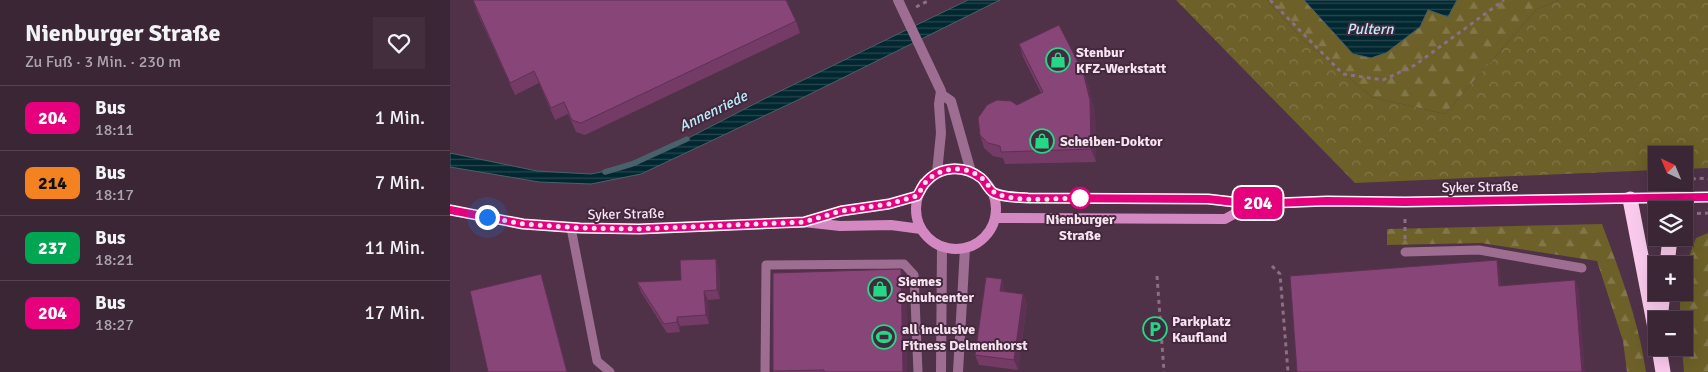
<!DOCTYPE html>
<html lang="de">
<head>
<meta charset="utf-8">
<style>
	body { margin:0; font-family:Signika,sans-serif; background:#422e3d; color:#f1f3f6; height:100vh; display:flex; flex-direction:column; font-size:19px; white-space:nowrap }
	* { box-sizing:border-box; margin:0 }
	p { font-size:16px; color:#aca5ad }
	.icon { flex:none; width:28px; height:28px; fill:none; stroke:currentColor; stroke-width:2; stroke-linecap:round; stroke-linejoin:round }
	.map { position:relative; flex:1; overflow:hidden }
	.side { display:flex; flex-direction:column; background:#3b2635; width:450px }
	.side>* { flex:none }
	.badge { padding:0 10px; border-radius:8px; font-size:18px; line-height:32px }
	.needle { width:32px; rotate:316deg }
	.fabs { position:absolute; left:1198px; top:146px; display:grid; gap:10px }
	.fabs a { display:grid; place-items:center; width:45px; height:45px; border-radius:0px; background:#3b2635; box-shadow:0 5px 20px #0002,0 0 0 1px #544350; font-size:25px }
	.you { position:absolute; width:25px; height:25px; margin:-12px; border:4px solid #fff; border-radius:50%; background:#1a73e8; box-shadow:0 0 0 8px #1a73e833 }
	.map>.badge { position:absolute; translate:-50% -50%; box-shadow:0 0 0 2px #fff }
	.round { display:grid; place-items:center; flex:none; width:52px; height:52px; border-radius:0px; background:#422e3d }
	.overview { display:flex; align-items:center; justify-content:space-between; height:85px; padding:0 25px }
	h1 { font-size:24px; font-weight:800; line-height:38px }
	ul { padding:0; list-style:none }
	li { display:flex; align-items:center; gap:15px; height:65px; padding:0 25px; border-top:1px solid #544350 }
	li div { flex:1 }
	li b { display:block; font-size:19px }
	li em { font-style:normal }
	li .badge { min-width:55px; font-weight:700; text-align:center }
	main { display:flex; flex:1; min-height:0 }
	.map>svg:first-child { display:block }
	.forest { fill:url(#forest-firs) }
	.park { fill:url(#park-crowns) }
	.water { fill:url(#water-rules); stroke:#4a606a }
	.lines { fill:none; stroke-linecap:round; stroke-linejoin:round }
	.stream { stroke:#4a606a; stroke-width:5.5 }
	.path { stroke:#897082; stroke-width:3; stroke-dasharray:4 4; stroke-linecap:butt }
	.lane { stroke:#9e6e92; stroke-width:9 }
	.street { stroke:#9e6e92; stroke-width:10 }
	.secondary { stroke:#d488c1; stroke-width:10 }
	.highway { stroke:#facbed; stroke-width:15 }
	.wall { fill:#743b67 }
	.shaded-wall { fill:#5e3054 }
	.building { fill:#874578; stroke:#5e3054 }
	.line-casing { stroke:#fff; stroke-width:11 }
	.line { stroke:#e6007e; stroke-width:8 }
	.walk { stroke:#f6e3f0; stroke-width:5; stroke-dasharray:0 9 }
	.stop-dot { fill:#fff; stroke:#e6007e; stroke-width:2.5 }
	.labels { text-anchor:middle; dominant-baseline:central; stroke-width:4; stroke-linejoin:round; paint-order:stroke }
	.poi-label { font-size:14px; font-weight:bold; fill:#f6e3f0; stroke:#44283d; text-anchor:start }
	.street-label { font-size:14px; fill:#f6e3f0; stroke:#44283d }
	.stop-label { font-size:14px; font-weight:bold; fill:#f6e3f0; stroke:#44283d }
	.water-label { font-size:15px; font-style:italic; fill:#b8edfc; stroke:#44283d }
</style>
</head>
<body>
<main>
<section class="side">
<div class="overview"><div><h1>Nienburger Straße</h1><p>Zu Fuß · 3 Min. · 230 m</p></div><a class="round"><svg class="icon" aria-label="heart" viewBox="0 0 24 24"><path d="M12 20l-8-8c-3-5 5-10 8-4 3-6 11-1 8 4z"/></svg></a></div>
<ul>
<li><span class="badge" style="background:#e6007e;color:#fff">204</span><div><b>Bus</b><p>18:11</p></div><em>1 Min.</em></li>
<li><span class="badge" style="background:#f58220;color:#111">214</span><div><b>Bus</b><p>18:17</p></div><em>7 Min.</em></li>
<li><span class="badge" style="background:#00a651;color:#fff">237</span><div><b>Bus</b><p>18:21</p></div><em>11 Min.</em></li>
<li><span class="badge" style="background:#e6007e;color:#fff">204</span><div><b>Bus</b><p>18:27</p></div><em>17 Min.</em></li>
</ul>
</section>
<div class="map">
<svg width="1258" height="372" viewBox="0 0 1258 372">
	<defs>
		<pattern id="forest-firs" width="22" height="20" patternUnits="userSpaceOnUse" patternTransform="scale(1.25)"><rect width="22" height="20" fill="#6d6028"/><path d="M5 1l3.5 6h-7zM16 11l3.5 6h-7z" fill="#827748"/></pattern>
		<pattern id="park-crowns" width="20" height="18" patternUnits="userSpaceOnUse" patternTransform="scale(1.25)"><rect width="20" height="18" fill="#6d6028"/><path d="M2 6a3 3 0 1 1 6 0M12 15a3 3 0 1 1 6 0" fill="none" stroke="#827748"/></pattern>
		<pattern id="water-rules" width="6" height="5" patternUnits="userSpaceOnUse" patternTransform="scale(1.25)"><rect width="6" height="5" fill="#012831"/><path d="M0 2.5h6" fill="none" stroke="#27474f"/></pattern>
	</defs>
	<rect width="100%" height="100%" fill="#4f3247"/>
	<g class="forest">
		<path d="M817,0H854L903,54L978,10L1005,5L1007,0H1109L1087,9L995,114L922,97L852,39Z"/>
		<path d="M1152,224C1170,272 1189,322 1196,372H1177L1173,341L1147,261L1031,243L937,245V229Z"/>
		<path d="M1258,233V372H1234L1232,348H1234V320H1230V293L1234,292V270L1246,238Z"/>
	</g>
	<path class="park" d="M726,0H817L852,39L922,97L995,114L1087,9L1109,0H1258V168L1234,169V155H1206V170L905,183Z"/>
	<g class="water">
		<path d="M518,0H550L350,99L191,174L141,184L89,182L0,167V153L87,171L141,174L186,165L314,99Z"/>
		<path d="M854,0H1007L998,17L978,10L970,27L936,53L921,58L903,54Z"/>
	</g>
	<g class="lines">
		<path class="stream" d="M155,172L182,164L237,139"/>
		<g class="path">
			<path d="M820,0L893,74L933,80L965,65L1054,0"/>
			<path d="M466,7L480,0"/>
			<path d="M1234,181L1248,178L1258,179"/>
			<path d="M1239,214L1258,213"/>
			<path d="M1199,216H1206"/>
			<path d="M955,239V216"/>
			<path d="M822,266L830,274L838,372"/>
			<path d="M707,276L714,372"/>
		</g>
		<g class="lane">
			<path d="M121,228L147,361L160,372"/>
			<path d="M955,252L1029,250L1132,268"/>
			<path d="M315,372L316,265L454,264L464,275L468,372"/>
		</g>
		<g class="street">
			<path d="M448,0L491,91L489,104L491,133L487,173"/>
			<path d="M491,94L501,101L521,172"/>
			<path d="M491,372L492,247"/>
			<path d="M508,372L515,248"/>
		</g>
		<g class="secondary">
			<circle cx="506" cy="209" r="40"/>
			<path d="M542,192L557,196L579,198L758,199L802,204L877,201L955,202L1258,197"/>
			<path d="M0,210L73,224L130,228L189,229L354,222L390,226L441,225L471,229"/>
			<path d="M545,218L775,219L802,204"/>
			<path d="M357,221L391,211L439,204L467,196"/>
		</g>
		<g class="highway">
			<path d="M1180,199L1206,333"/>
			<path d="M1225,210L1229,197"/>
			<path d="M1217,265L1220,238"/>
			<path d="M1210,320L1213,292"/>
			<path d="M1209,348L1213,372"/>
		</g>
	</g>
	<g class="wall">
		<path d="M23,0L346,21L350,33L135,135L126,132L118,114L105,120L89,83L65,95L27,12Z"/>
		<path d="M569,44L633,72L638,85L645,112L646,162L555,164L553,158L543,156L534,148L530,135L567,105L591,93L573,57Z"/>
		<path d="M269,268L270,299L258,300L259,324L230,326V332L217,333L191,292L187,282L231,280Z"/>
		<path d="M456,281L457,372H324L323,371Z"/>
		<path d="M555,289V292L573,294L577,304L568,370L529,365L525,355Z"/>
	</g>
	<g class="shaded-wall">
		<path d="M633,72L638,85L645,112L646,162L641,149Z"/>
		<path d="M266,259L269,268L270,299L267,290Z"/>
		<path d="M1047,260L1050,270L1052,296L1049,286Z"/>
		<path d="M451,269L456,281L457,372H453Z"/>
		<path d="M91,274L95,286L118,372H117Z"/>
		<path d="M552,279L555,289L554,301L550,291Z"/>
		<path d="M1125,280L1129,290L1135,372H1132Z"/>
		<path d="M254,291L258,300L259,324L256,315Z"/>
		<path d="M573,294L577,304L568,370L564,360Z"/>
		<path d="M227,317L230,326V332L227,322Z"/>
	</g>
	<g class="building">
		<path d="M23,0H336L346,21L131,123L122,120L114,102L101,108L84,71L60,83Z"/>
		<path d="M609,25L633,72L640,100L641,149L551,152L550,146L538,143L530,135L528,118L537,105L547,100L561,101L567,105L593,92L569,44Z"/>
		<path d="M266,259L267,290L254,291L256,315L227,317V322L214,324L187,282L231,280L230,260Z"/>
		<path d="M1047,260L1049,286L1125,280L1132,372H847L840,276Z"/>
		<path d="M451,269L453,372H374V370L323,371V273Z"/>
		<path d="M91,274L117,372H38L20,291Z"/>
		<path d="M536,277L552,279L550,291L573,294L564,360L525,355Z"/>
	</g>
	<g class="lines">
		<g class="line-casing">
			<path id="line" d="M0,210L73,224L130,228L189,229L354,222L391,211L439,204L467,196C470,192 472,186 475,183C490,165 514,165 531,178C536,182 538,190 544,193C554,198 567,197 578,198L758,199L802,204L877,201L955,202L1258,197"/>
		</g>
		<use href="#line" class="line"/>
		<path class="walk" d="M37,217L73,224L130,228L189,229L354,222L391,211L439,204L467,196C470,192 472,187 475,183C489,166 518,164 534,180C543,190 539,192 554,196C577,202 608,198 632,198H630"/>
	</g>
	<defs>
		<g id="shop-ring" transform="scale(1.25)"><circle r="9.5" fill="#44283d" stroke="#25d886" stroke-width="1.5"/><path d="M-5-2.5h2.3a2.7 3.5 0 0 1 5.4 0H5L5.5 6h-11ZM-1.5-2.5h3a1.5 2.3 0 0 0-3 0Z" fill="#25d886"/></g>
		<g id="parking-ring" transform="scale(1.25)"><circle r="9.5" fill="#44283d" stroke="#25d886" stroke-width="1.5"/><path d="M-3.5-5.5H1a3.5 3.5 0 0 1 0 7H-1V5.5H-3.5ZM-1-3.4V-.6H.8a1.4 1.4 0 0 0 0-2.8Z" fill="#25d886"/></g>
		<g id="stadium-ring" transform="scale(1.25)"><circle r="9.5" fill="#44283d" stroke="#25d886" stroke-width="1.5"/><path d="M0-5a6.5 5 0 1 0 0 10a6.5 5 0 1 0 0-10ZM-3.5-1.8h7v3.6h-7Z" fill="#25d886"/></g>
	</defs>
	<g fill-rule="evenodd">
		<use href="#shop-ring" x="608" y="60"/>
		<use href="#shop-ring" x="592" y="141"/>
		<use href="#shop-ring" x="430" y="289"/>
		<use href="#parking-ring" x="705" y="329"/>
		<use href="#stadium-ring" x="434" y="337"/>
	</g>
	<circle class="stop-dot" cx="630" cy="198" r="10"/>
	<g class="labels">
		<g class="poi-label">
			<text x="626" y="52">Stenbur<tspan x="626" dy="16">KFZ-Werkstatt</tspan></text>
			<text x="610" y="141">Scheiben-Doktor</text>
			<text x="448" y="281">Siemes<tspan x="448" dy="16">Schuhcenter</tspan></text>
			<text x="722" y="321">Parkplatz<tspan x="722" dy="16">Kaufland</tspan></text>
			<text x="452" y="329">all inclusive<tspan x="452" dy="16">Fitness Delmenhorst</tspan></text>
		</g>
		<g class="street-label">
			<text transform="translate(1030 187) rotate(-1)">Syker Straße</text>
			<text transform="translate(176 214) rotate(-1)">Syker Straße</text>
		</g>
		<g class="stop-label">
			<text x="630" y="219">Nienburger<tspan x="630" dy="16">Straße</tspan></text>
		</g>
		<g class="water-label">
			<text x="920" y="29">Pultern</text>
			<text transform="translate(263 111) rotate(-26)">Annenriede</text>
		</g>
	</g>
</svg>
<div class="fabs">
<a><svg class="needle" viewBox="-14 -14 28 28"><path d="M0-13l5 13h-10z" fill="#e53935"/><path d="M0 13l5-13h-10z" fill="#aca5ad"/></svg></a>
<a><svg class="icon" aria-label="layers" viewBox="0 0 24 24"><path d="M12 4l9 5-9 5-9-5zM3 14l9 5 9-5"/></svg></a>
<a>+</a>
<a>−</a>
</div>
<div class="you" style="left:37px;top:217px"></div>
<b class="badge" style="left:808px;top:203px;background:#e6007e;color:#fff">204</b>
</div>
</main>
</body>
</html>
